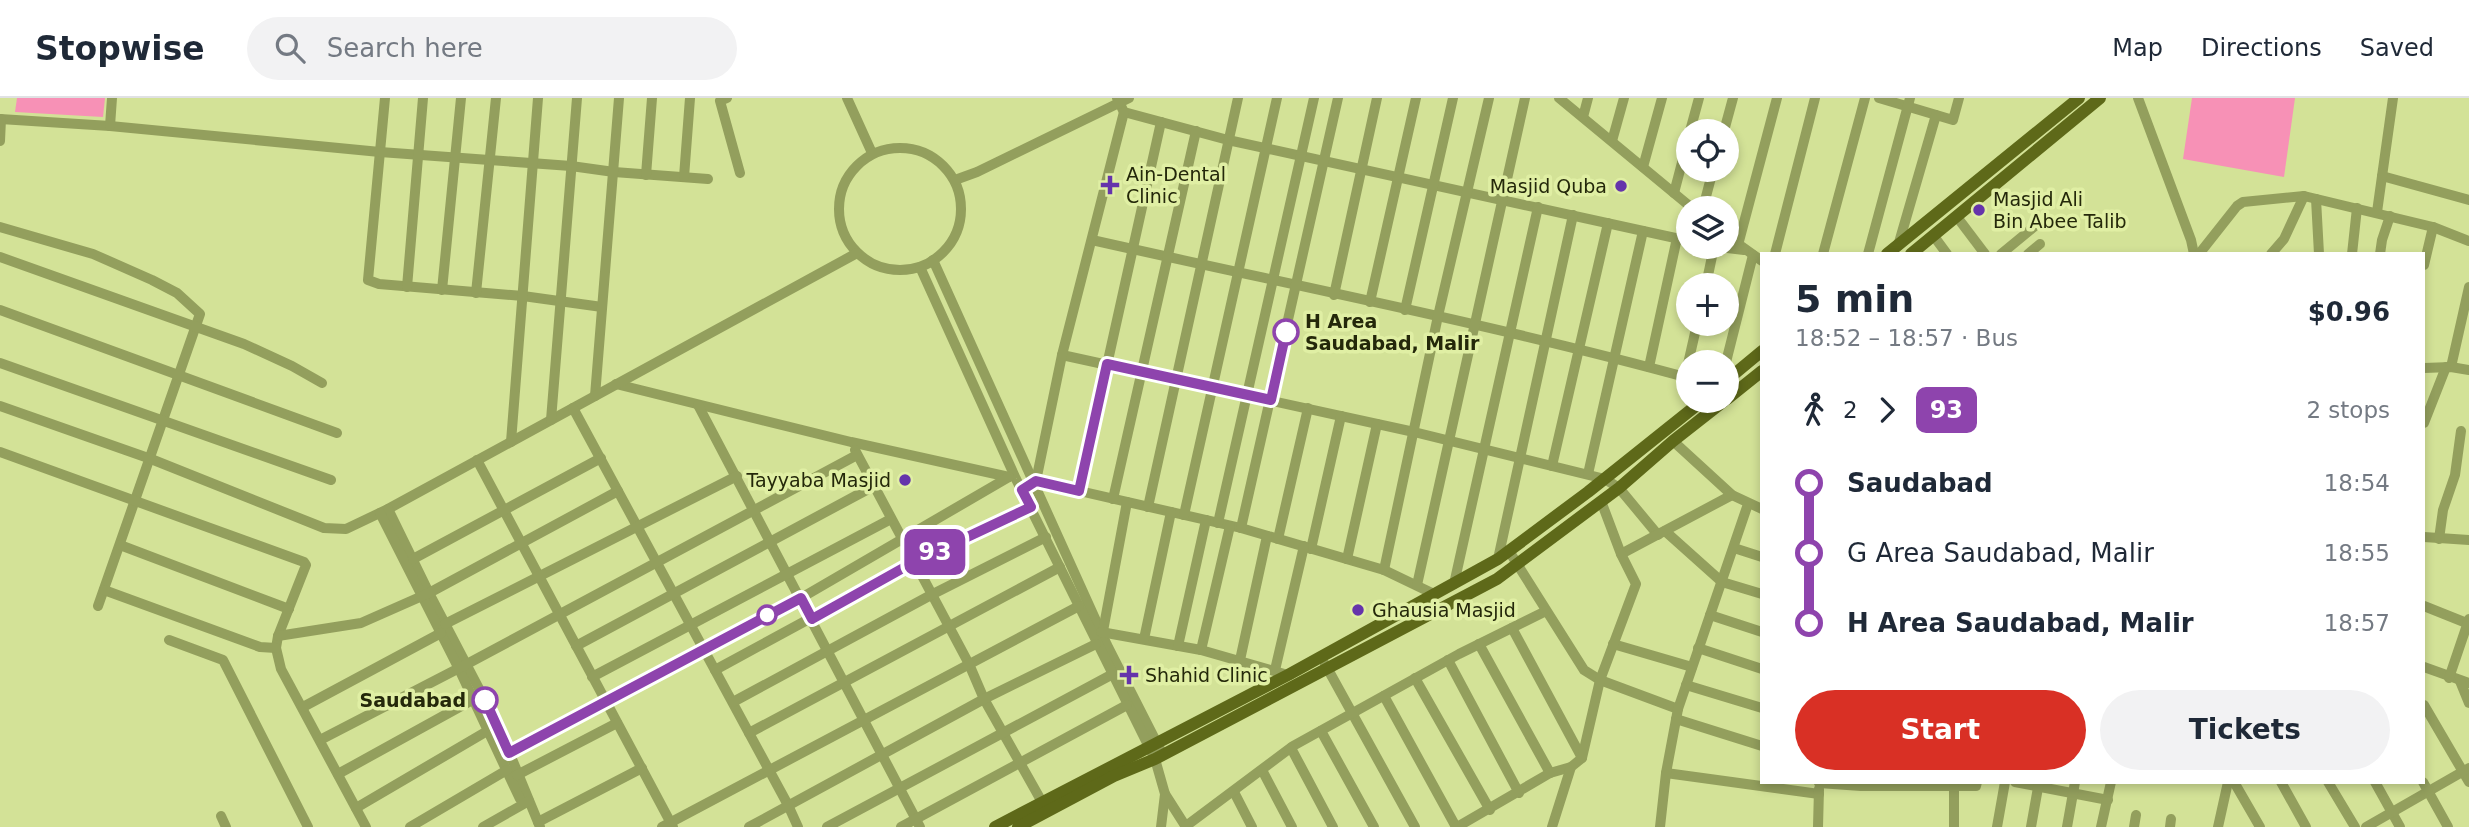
<!DOCTYPE html>
<html lang="en">
<head>
<meta charset="utf-8">
<style>
	body { margin:0; font-family:"DejaVu Sans",sans-serif; background:#f2f2f3; color:#1f2937; height:100vh; display:flex; flex-direction:column; font-size:26px; white-space:nowrap }
	* { box-sizing:border-box; margin:0 }
	p { font-size:23px; color:#747a83 }
	.icon { flex:none; width:38px; height:38px; fill:none; stroke:currentColor; stroke-width:2; stroke-linecap:round; stroke-linejoin:round }
	.map { position:relative; flex:1; overflow:hidden }
	.details { position:absolute; left:1760px; top:154px; width:665px; height:532px; display:flex; flex-direction:column; background:#fff; border-radius:0px; box-shadow:0 4px 10px #0003 }
	.details>* { flex:none }
	.badge { padding:0 14px; border-radius:10px; font-size:24px; line-height:46px }
	.tools { position:absolute; left:1676px; top:21px; display:grid; gap:14px }
	.tools a { display:grid; place-items:center; width:63px; height:63px; border-radius:50%; background:#fff; box-shadow:0 4px 10px #0003; font-size:35px }
	.map>.badge { position:absolute; translate:-50% -50%; box-shadow:0 0 0 4px #fff }
	.legs { display:flex; align-items:center; gap:10px; height:77px; padding:0 35px; font-size:23px }
	.legs p { margin-inline-start:auto }
	.summary { display:flex; align-items:center; justify-content:space-between; height:119px; padding:0 35px }
	h1 { font-size:38px; font-weight:800; line-height:52px }
	.cta { display:flex; gap:14px; margin-top:auto; padding:14px 35px }
	.cta a { flex:1; height:80px; border-radius:42px; background:#d93025; color:#fff; font-size:28px; font-weight:800; line-height:80px; text-align:center }
	.cta a+a { background:#f2f2f3; color:#1f2937 }
	ul { padding:0 35px; list-style:none }
	li { display:flex; align-items:center; gap:24px; height:70px; font-size:26px }
	li i { display:grid; place-items:center; width:10px; height:100%; margin:0 9px; background:currentColor }
	li i::after { content:''; width:18px; height:18px; margin:-9px; border:5px solid; border-radius:50%; background:#fff }
	li p { margin-inline-start:auto }
	li:first-child i { background:linear-gradient(#0000 50%,currentColor 0) }
	li:last-child i { background:linear-gradient(currentColor 50%,#0000 0) }
	header { display:flex; align-items:center; gap:42px; box-sizing:border-box; height:98px; padding:0 35px; background:#fff; border-bottom:2px solid #e0e1e3 }
	header strong { font-size:33px }
	nav { display:flex; gap:38px; margin-inline-start:auto; font-size:24px }
	.search { width:490px; height:63px; background:#f2f2f3; display:flex; align-items:center; gap:18px; box-sizing:border-box; padding:0 24px; border-radius:38px; color:#747a83; font-size:26px }
	.map>svg:first-child { display:block }
	.green { fill:#f791b6 }
	.lines { fill:none; stroke-linecap:round; stroke-linejoin:round }
	.minor { stroke:#939f5d; stroke-width:10 }
	.major { stroke:#5e6919; stroke-width:12 }
	.line-1-casing { stroke:#fff; stroke-width:16 }
	.line-1 { stroke:#8e44ad; stroke-width:10 }
	.poi-dot { fill:#6534ab; stroke:#e0efa4; stroke-width:2.5 }
	.stop-1-dot { fill:#fff; stroke:#8e44ad; stroke-width:3.5 }
	.labels { text-anchor:middle; dominant-baseline:central; stroke-width:7; stroke-linejoin:round; paint-order:stroke }
	.poi-label { font-size:19px; fill:#24280a; stroke:#e0efa4; text-anchor:start }
	.stop-label { font-size:19px; font-weight:bold; fill:#24280a; stroke:#e0efa4; text-anchor:start }
</style>
</head>
<body>
<header>
<strong>Stopwise</strong>
<div class="search"><svg class="icon" aria-label="search" viewBox="0 0 24 24"><circle cx="10" cy="10" r="6"/><path d="M15 15l6 6"/></svg>Search here</div>
<nav><a>Map</a><a>Directions</a><a>Saved</a></nav>
</header>
<div class="map">
<svg width="2469" height="729" viewBox="0 0 2469 729">
	<rect width="100%" height="100%" fill="#d3e297"/>
	<g class="green">
		<path d="M17,0H105L103,19L15,14Z"/>
		<path d="M2192,0H2295L2284,79L2183,61Z"/>
	</g>
	<g class="lines">
		<g class="minor">
			<path d="M385,0L368,182L379,186L523,198L602,209"/>
			<path d="M727,0L720,3L740,75"/>
			<path d="M847,0L872,55"/>
			<path d="M1117,0L1124,14L1228,42L1689,143"/>
			<path d="M1559,0L1692,110"/>
			<path d="M1879,0L1953,22L1959,0"/>
			<path d="M2138,0L2191,142L2194,156"/>
			<path d="M1583,19L1588,0"/>
			<path d="M0,21L110,28L380,54L571,68L614,74L708,81"/>
			<path d="M110,28L112,0"/>
			<path d="M1690,33L1699,0"/>
			<path d="M1724,33L1733,0"/>
			<path d="M0,43L1,21"/>
			<path d="M1612,43L1624,0"/>
			<circle cx="900" cy="111" r="61"/>
			<path d="M1643,69L1662,0"/>
			<path d="M646,77L652,0"/>
			<path d="M2382,78L2469,102"/>
			<path d="M684,79L690,0"/>
			<path d="M955,82L977,74L1129,0"/>
			<path d="M1674,95L1689,38"/>
			<path d="M2316,101L2319,156"/>
			<path d="M1703,110L1713,72"/>
			<path d="M2377,114L2393,0"/>
			<path d="M1957,119L1985,156"/>
			<path d="M0,129L93,156L152,182L177,195L200,216L98,508"/>
			<path d="M1933,137L1947,156"/>
			<path d="M1727,138L1762,163"/>
			<path d="M1092,142C1291,187 1492,226 1689,280"/>
			<path d="M1738,147L1777,0"/>
			<path d="M1898,148L1936,17"/>
			<path d="M1719,149L1744,152"/>
			<path d="M1775,156L1815,0"/>
			<path d="M1823,156L1865,0"/>
			<path d="M1868,156L1910,0"/>
			<path d="M2001,156L2035,128"/>
			<path d="M2028,156L2040,146"/>
			<path d="M2199,156L2237,108L2243,104L2304,98L2433,129L2469,143"/>
			<path d="M2271,156L2284,141L2304,98"/>
			<path d="M2352,156L2357,110"/>
			<path d="M2380,156L2382,142L2390,118"/>
			<path d="M0,159L244,246L292,268L322,285"/>
			<path d="M933,162L1107,547L1163,657"/>
			<path d="M2424,167L2433,129"/>
			<path d="M920,169L1016,381L1155,661L1165,696L1161,729"/>
			<path d="M1706,187L1714,149"/>
			<path d="M407,189L423,0"/>
			<path d="M442,192L461,0"/>
			<path d="M476,195L496,0"/>
			<path d="M1334,197L1377,0"/>
			<path d="M1370,204L1416,0"/>
			<path d="M0,212L337,335"/>
			<path d="M1405,212L1453,0"/>
			<path d="M1062,257L1414,334L1605,381L1619,390L1658,437"/>
			<path d="M1726,264L1753,157"/>
			<path d="M0,265L331,382"/>
			<path d="M1649,269L1677,140"/>
			<path d="M2451,269L2469,189"/>
			<path d="M2424,270L2451,269L2469,272"/>
			<path d="M1685,279L1697,226"/>
			<path d="M616,286L851,344L1009,379"/>
			<path d="M595,298L619,0"/>
			<path d="M698,307L920,729"/>
			<path d="M0,308L151,361L324,430L346,431L388,411L857,155"/>
			<path d="M573,310L788,707L798,729"/>
			<path d="M551,322L577,0"/>
			<path d="M2424,325L2446,269"/>
			<path d="M1673,343L1732,397L1762,411"/>
			<path d="M511,344L538,0"/>
			<path d="M855,352L969,566L984,601L1042,704"/>
			<path d="M0,354L304,464L306,467L278,538L276,550L281,571L366,729"/>
			<path d="M477,362L673,729"/>
			<path d="M1552,368L1608,125"/>
			<path d="M1588,376L1643,133"/>
			<path d="M1036,383L1241,430L1384,472L1434,496"/>
			<path d="M1031,387L1036,383L1062,257L1124,14"/>
			<path d="M1079,393L1161,24"/>
			<path d="M1113,401L1196,33"/>
			<path d="M1148,409L1238,0"/>
			<path d="M388,411L429,495L498,627L540,729"/>
			<path d="M380,415L459,571L520,701"/>
			<path d="M1184,417L1277,0"/>
			<path d="M1218,425L1314,0"/>
			<path d="M1241,430L1338,0"/>
			<path d="M1665,433L1722,484L1762,496"/>
			<path d="M2424,439L2469,442"/>
			<path d="M1278,441L1308,310"/>
			<path d="M2439,441L2443,412L2455,377L2461,333"/>
			<path d="M120,447L289,511"/>
			<path d="M1734,450L1762,459"/>
			<path d="M1311,451L1341,318"/>
			<path d="M1509,453L1584,572L1600,582L1678,611"/>
			<path d="M1621,456L1732,397"/>
			<path d="M413,461L601,360"/>
			<path d="M1347,461L1377,326"/>
			<path d="M1498,461L1573,117"/>
			<path d="M1384,472L1438,218L1489,0"/>
			<path d="M1454,486L1538,109"/>
			<path d="M1417,487L1525,0"/>
			<path d="M104,492L260,549L276,550"/>
			<path d="M2424,508L2469,526"/>
			<path d="M1710,517L1762,534"/>
			<path d="M445,526L737,378"/>
			<path d="M1512,530L1582,660"/>
			<path d="M1103,533L1127,404"/>
			<path d="M1101,534L1201,552L1288,577"/>
			<path d="M278,538L361,525L429,495L618,393"/>
			<path d="M1144,541L1171,414"/>
			<path d="M169,542L223,562L308,729"/>
			<path d="M1479,546L1550,675"/>
			<path d="M1613,546L1692,569"/>
			<path d="M576,548L874,388"/>
			<path d="M1178,548L1206,422"/>
			<path d="M1698,550L1762,571"/>
			<path d="M1201,552L1230,428"/>
			<path d="M1240,562L1267,438"/>
			<path d="M1448,562L1519,695"/>
			<path d="M1325,566L1415,729"/>
			<path d="M2424,569L2469,585"/>
			<path d="M715,572L914,464L1031,409"/>
			<path d="M1275,572L1304,448"/>
			<path d="M592,579L891,421"/>
			<path d="M1415,580L1490,712"/>
			<path d="M2449,580L2469,521"/>
			<path d="M2460,583L2469,605"/>
			<path d="M1686,587L1762,610"/>
			<path d="M1384,598L1456,729"/>
			<path d="M733,604L931,497L1046,439"/>
			<path d="M2424,607L2469,684"/>
			<path d="M303,609L441,535"/>
			<path d="M1676,621L1762,648"/>
			<path d="M1321,633L1374,729"/>
			<path d="M749,635L1060,469"/>
			<path d="M320,642L467,566L857,357"/>
			<path d="M1291,650L1333,729"/>
			<path d="M509,655L801,500L1009,379"/>
			<path d="M1262,672L1292,729"/>
			<path d="M1666,675L1819,696"/>
			<path d="M338,676L474,601"/>
			<path d="M517,677L617,625"/>
			<path d="M2015,684L2108,702"/>
			<path d="M2234,684L2260,729"/>
			<path d="M2281,684L2306,729"/>
			<path d="M2328,684L2355,729"/>
			<path d="M2375,684L2400,729"/>
			<path d="M2423,684L2448,729"/>
			<path d="M1819,685L1861,688H1976L1977,684"/>
			<path d="M1954,689V729"/>
			<path d="M1234,694L1252,729"/>
			<path d="M1165,696L1186,729"/>
			<path d="M356,710L489,632"/>
			<path d="M221,718L226,729"/>
			<path d="M538,724L642,670"/>
			<path d="M1186,728L1293,648L1459,556L1546,513"/>
			<path d="M410,729L507,672"/>
			<path d="M483,729L529,703"/>
			<path d="M662,729L1079,508"/>
			<path d="M749,729L984,601L1096,546"/>
			<path d="M827,729L1111,577"/>
			<path d="M901,729L1127,607"/>
			<path d="M1457,729L1550,675L1571,669"/>
			<path d="M1552,729L1571,669L1582,660L1600,582L1636,486L1621,456L1601,403"/>
			<path d="M1660,729L1666,675L1678,611L1748,406"/>
			<path d="M1818,729L1819,691"/>
			<path d="M1997,729L2005,684"/>
			<path d="M2031,729L2039,684"/>
			<path d="M2067,729L2075,684"/>
			<path d="M2101,729L2111,684"/>
			<path d="M2134,729L2136,717"/>
			<path d="M2170,729L2171,721"/>
			<path d="M2218,729L2228,684"/>
			<path d="M2366,729L2469,670"/>
		</g>
		<g class="major">
			<path d="M1887,156L2079,0"/>
			<path d="M1911,156L2100,0"/>
			<path d="M1727,282L1762,253"/>
			<path d="M1727,301L1762,273"/>
			<path d="M995,729L1288,577L1498,461L1588,394L1702,303"/>
			<path d="M1018,729L1114,678L1155,661L1497,481L1619,390L1673,343L1724,303"/>
		</g>
	</g>
	<g class="lines">
		<g class="line-1-casing">
			<path id="line-1" d="M485,602L509,655L801,500L812,521L914,464L1031,409L1022,392L1036,383L1079,393L1107,266L1271,302L1286,234"/>
		</g>
		<use href="#line-1" class="line-1"/>
	</g>
	<g class="poi-dot">
		<path d="M1106.5 76.5h7v7h7v7h-7v7h-7v-7h-7v-7h7z"/>
		<circle cx="1621" cy="88" r="7"/>
		<circle cx="1979" cy="112" r="7"/>
		<circle cx="905" cy="382" r="7"/>
		<circle cx="1358" cy="512" r="7"/>
		<path d="M1125.5 566.5h7v7h7v7h-7v7h-7v-7h-7v-7h7z"/>
	</g>
	<g class="stop-1-dot">
		<circle cx="1286" cy="234" r="12"/>
		<circle cx="767" cy="517" r="9"/>
		<circle cx="485" cy="602" r="12"/>
	</g>
	<g class="labels">
		<g class="poi-label">
			<text x="1126" y="76">Ain-Dental<tspan x="1126" dy="22">Clinic</tspan></text>
			<text x="1607" y="88" text-anchor="end">Masjid Quba</text>
			<text x="1993" y="101">Masjid Ali<tspan x="1993" dy="22">Bin Abee Talib</tspan></text>
			<text x="891" y="382" text-anchor="end">Tayyaba Masjid</text>
			<text x="1372" y="512">Ghausia Masjid</text>
			<text x="1145" y="577">Shahid Clinic</text>
		</g>
		<g class="stop-label">
			<text x="1305" y="223">H Area<tspan x="1305" dy="22">Saudabad, Malir</tspan></text>
			<text x="466" y="602" text-anchor="end">Saudabad</text>
		</g>
	</g>
</svg>
<div class="tools">
<a><svg class="icon" aria-label="locate" viewBox="0 0 24 24"><circle cx="12" cy="12" r="6"/><path d="M12 2v4M12 18v4M2 12h4M18 12h4"/></svg></a>
<a><svg class="icon" aria-label="layers" viewBox="0 0 24 24"><path d="M12 4l9 5-9 5-9-5zM3 14l9 5 9-5"/></svg></a>
<a>+</a>
<a>−</a>
</div>
<b class="badge" style="left:935px;top:454px;background:#8e44ad;color:#fff">93</b>
<section class="details">
<div class="summary"><div><h1>5 min</h1><p>18:52 – 18:57 · Bus</p></div><b>$0.96</b></div>
<div class="legs"><svg class="icon" aria-label="walk" viewBox="0 0 24 24"><circle cx="13" cy="4" r="2"/><path d="M13 8l-2 6 4 7M11 14l-3 7M7 12l3-4h3l4 4"/></svg>2<svg class="icon" aria-label="forward" viewBox="0 0 24 24"><path d="M9 5l7 7-7 7"/></svg><b class="badge" style="background:#8e44ad;color:#fff">93</b><p>2 stops</p></div>
<ul>
<li><i style="color:#8e44ad"></i><b>Saudabad</b><p>18:54</p></li>
<li><i style="color:#8e44ad"></i><span>G Area Saudabad, Malir</span><p>18:55</p></li>
<li><i style="color:#8e44ad"></i><b>H Area Saudabad, Malir</b><p>18:57</p></li>
</ul>
<div class="cta"><a>Start</a><a>Tickets</a></div>
</section>
</div>
</body>
</html>
